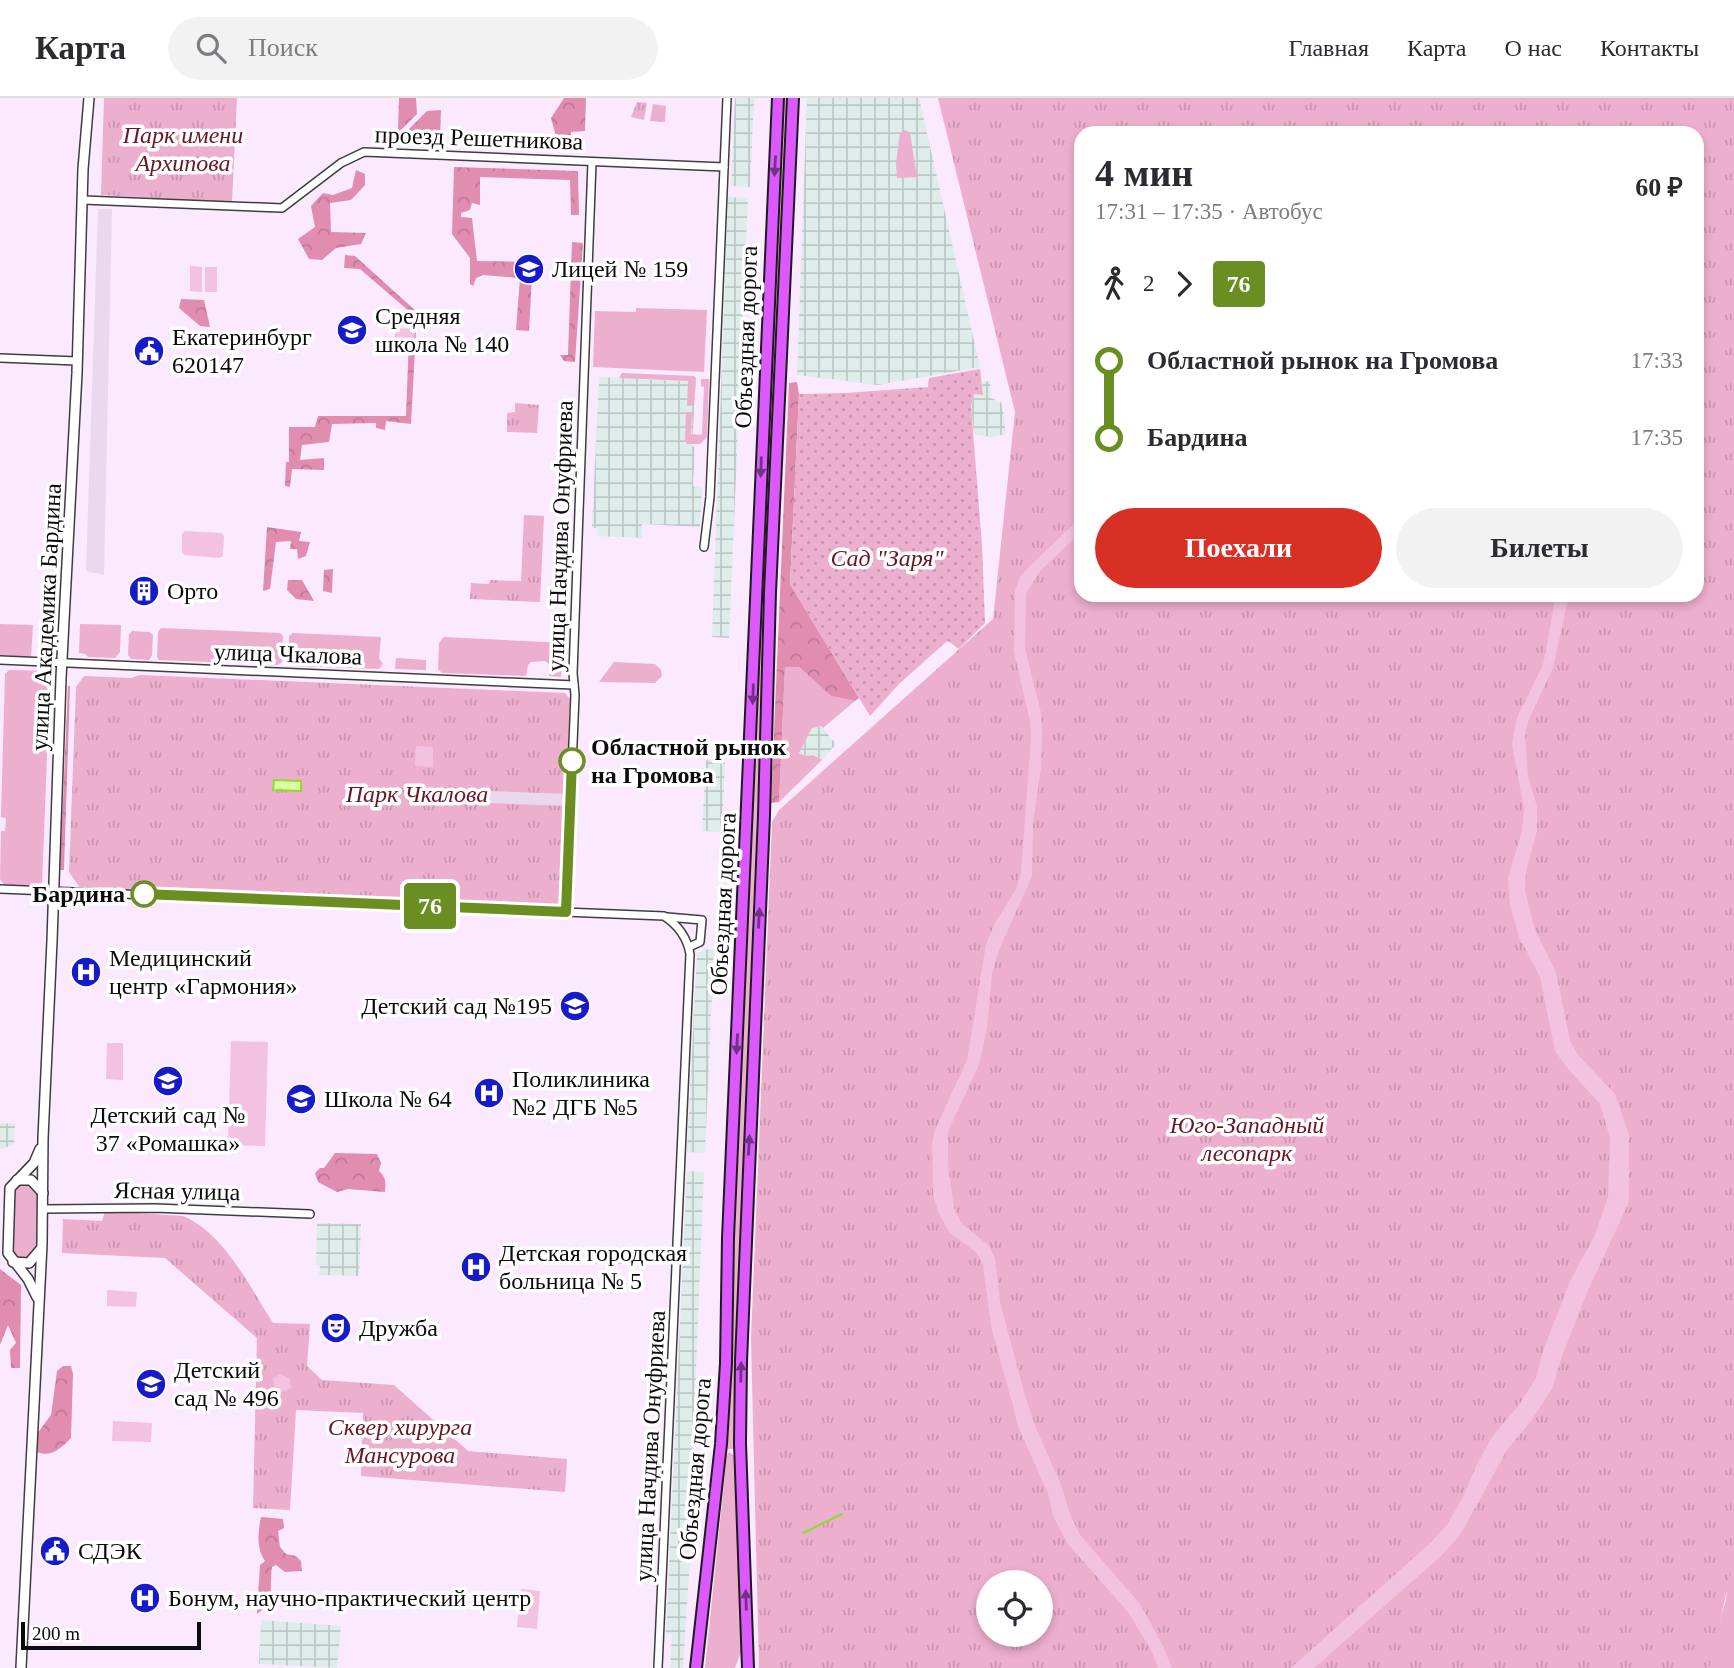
<!DOCTYPE html>
<html lang="ru">
<head>
<meta charset="utf-8">
<style>
	body { margin:0; font-family:"Times New Roman",serif; background:#f2f2f3; color:#2b2b33; height:100vh; display:flex; flex-direction:column; font-size:26px; white-space:nowrap }
	* { box-sizing:border-box; margin:0 }
	p { font-size:23px; color:#7c7c81 }
	.icon { flex:none; width:38px; height:38px; fill:none; stroke:currentColor; stroke-width:2; stroke-linecap:round; stroke-linejoin:round }
	.map { position:relative; flex:1; overflow:hidden }
	.side { position:absolute; left:1074px; top:28px; width:630px; height:476px; display:flex; flex-direction:column; background:#fff; border-radius:21px; box-shadow:0 4px 10px #0003 }
	.side>* { flex:none }
	.badge { padding:0 14px; border-radius:5px; font-size:24px; line-height:46px }
	.tools { position:absolute; left:976px; top:1472px; display:grid; gap:14px }
	.tools a { display:grid; place-items:center; width:77px; height:77px; border-radius:50%; background:#fff; box-shadow:0 4px 10px #0003; font-size:35px }
	.scale { position:absolute; left:21px; bottom:18px; width:180px; box-sizing:border-box; padding-left:7px; border:4px solid #0b0b0b; border-top:0; font-size:19px; line-height:24px; white-space:nowrap; color:#0b0b0b; -webkit-text-stroke:5px #fff; paint-order:stroke }
	.map>.badge { position:absolute; translate:-50% -50%; box-shadow:0 0 0 4px #fff }
	.legs { display:flex; align-items:center; gap:10px; height:77px; padding:0 21px; font-size:23px }
	.legs p { margin-inline-start:auto }
	.head { display:flex; align-items:center; justify-content:space-between; height:119px; padding:0 21px }
	h1 { font-size:38px; font-weight:700; line-height:52px }
	.action { display:flex; gap:14px; margin-top:auto; padding:14px 21px }
	.action a { flex:1; height:80px; border-radius:42px; background:#d93025; color:#fff; font-size:28px; font-weight:700; line-height:80px; text-align:center }
	.action a+a { background:#f2f2f3; color:#2b2b33 }
	ul { padding:0 21px; list-style:none }
	li { display:flex; align-items:center; gap:24px; height:77px; font-size:26px }
	li i { display:grid; place-items:center; width:10px; height:100%; margin:0 9px; background:currentColor }
	li i::after { content:''; width:18px; height:18px; margin:-9px; border:5px solid; border-radius:50%; background:#fff }
	li p { margin-inline-start:auto }
	li:first-child i { background:linear-gradient(#0000 50%,currentColor 0) }
	li:last-child i { background:linear-gradient(currentColor 50%,#0000 0) }
	header { display:flex; align-items:center; gap:42px; box-sizing:border-box; height:98px; padding:0 35px; background:#fff; border-bottom:2px solid #e1e1e2 }
	header strong { font-size:33px }
	nav { display:flex; gap:38px; margin-inline-start:auto; font-size:24px }
	.search { width:490px; height:63px; background:#f2f2f3; display:flex; align-items:center; gap:18px; box-sizing:border-box; padding:0 24px; border-radius:38px; color:#7c7c81; font-size:26px }
	.map>svg:first-child { display:block }
	.industrial { fill:url(#industrial-grid) }
	.grass { fill:#edafce }
	.forest { fill:url(#forest-crowns) }
	.park { fill:url(#park-tufts); fill-rule:evenodd }
	.garden { fill:url(#garden-dots) }
	.pitch { fill:#f4c2e1 }
	.plaza { fill:#ead8ef }
	.water { fill:url(#water-ripples); stroke:#8fdb27; stroke-width:2 }
	.lines { fill:none; stroke-linecap:round; stroke-linejoin:round }
	.stream { stroke:#8fdb27; stroke-width:2 }
	.minor-casing { stroke:#3e3e3e; stroke-width:10 }
	.tertiary-casing { stroke:#3e3e3e; stroke-width:12 }
	.primary-casing { stroke:#1c1c1c; stroke-width:14 }
	.minor { stroke:#fff; stroke-width:7 }
	.tertiary { stroke:#fff; stroke-width:9 }
	.primary { stroke:#db59ff; stroke-width:10 }
	.oneway { fill:#733285 }
	.line-1-casing { stroke:#fff; stroke-width:16 }
	.line-1 { stroke:#6b8e23; stroke-width:10 }
	.stop-1-dot { fill:#fff; stroke:#6b8e23; stroke-width:3.5 }
	.labels { text-anchor:middle; dominant-baseline:central; stroke-width:7; stroke-linejoin:round; paint-order:stroke }
	.park-label { font-size:24px; font-style:italic; fill:#691625; stroke:#fff }
	.street-label { font-size:24px; fill:#0b0b0b; stroke:#fff }
	.poi-label { font-size:24px; fill:#0b0b0b; stroke:#fff; text-anchor:start }
	.stop-label { font-size:24px; font-weight:bold; fill:#0b0b0b; stroke:#fff; text-anchor:start }
</style>
</head>
<body>
<header>
<strong>Карта</strong>
<div class="search"><svg class="icon" aria-label="search" viewBox="0 0 24 24"><circle cx="10" cy="10" r="6"/><path d="M15 15l6 6"/></svg>Поиск</div>
<nav><a>Главная</a><a>Карта</a><a>О нас</a><a>Контакты</a></nav>
</header>
<div class="map">
<svg width="1734" height="1570" viewBox="0 0 1734 1570">
	<defs>
		<pattern id="industrial-grid" width="8" height="8" patternUnits="userSpaceOnUse" patternTransform="scale(1.75)"><rect width="8" height="8" fill="#deecea"/><path d="M0 4h8M4 0v8" fill="none" stroke="#bdc9c7"/></pattern>
		<pattern id="forest-crowns" width="20" height="18" patternUnits="userSpaceOnUse" patternTransform="scale(1.75)"><rect width="20" height="18" fill="#e08db0"/><path d="M2 6a3 3 0 1 1 6 0M12 15a3 3 0 1 1 6 0" fill="none" stroke="#bf7896"/></pattern>
		<pattern id="park-tufts" width="24" height="20" patternUnits="userSpaceOnUse" patternTransform="scale(1.75)"><rect width="24" height="20" fill="#edafce"/><path d="M3 7l-1-3M5 7V3M7 7l1-3M15 17l-1-3M17 17v-4M19 17l1-3" fill="none" stroke="#ca95b0"/></pattern>
		<pattern id="garden-dots" width="8" height="8" patternUnits="userSpaceOnUse" patternTransform="scale(1.75)"><rect width="8" height="8" fill="#edafce"/><path d="M2 2h.1M6 6h.1" fill="none" stroke="#ca95b0" stroke-width="1.8" stroke-linecap="round"/></pattern>
		<pattern id="water-ripples" width="26" height="14" patternUnits="userSpaceOnUse" patternTransform="scale(1.75)"><rect width="26" height="14" fill="#dbfda8"/><path d="M2 4q2-2 4 0t4 0M15 11q2-2 4 0t4 0" fill="none" stroke="#bbd88f"/></pattern>
	</defs>
	<rect width="100%" height="100%" fill="#fbe9ff"/>
	<g class="industrial">
		<path d="M735,0H754L750,89L731,88Z"/>
		<path d="M807,0H919L980,269L878,287L797,277Z"/>
		<path d="M728,99L748,100L729,540L712,539Z"/>
		<path d="M599,279L696,284L692,348L695,349L693,388L702,389L700,429L642,426V440L598,438L597,430H592Z"/>
		<path d="M990,283L991,300L1001,304L1003,311L1006,336L991,339L974,336L971,308L974,296L983,297L982,284Z"/>
		<path d="M821,628L836,646L822,662L813,657L806,658L799,655L812,630Z"/>
		<path d="M706,662L725,663L722,734L702,733Z"/>
		<path d="M708,851H714L705,1055L687,1054L697,855Z"/>
		<path d="M0,1025L15,1026L14,1046L2,1051H0Z"/>
		<path d="M687,1073L704,1074L690,1420L692,1430L683,1570H670L672,1537L666,1535Z"/>
		<path d="M317,1125L361,1126L359,1178L319,1177L320,1167H316Z"/>
		<path d="M261,1522L341,1528L337,1570L259,1566Z"/>
	</g>
	<g class="grass">
		<path d="M783,0H788L752,832L734,1351H726Z"/>
		<path d="M905,32L910,35L917,79L897,80L896,65L900,35Z"/>
		<path d="M636,210L707,212L704,274L593,269L595,213L636,214Z"/>
		<path d="M622,275L694,278L696,280L694,307L687,308L688,283L619,280Z"/>
		<path d="M701,281H709L707,339L700,346H687L685,343L686,314H692L691,336L701,337L702,335L704,289L701,288Z"/>
		<path d="M0,526L33,527L31,559L0,557Z"/>
		<path d="M80,526L121,527L120,554L115,560L88,559L85,556L79,555Z"/>
		<path d="M39,527L50,528V550L39,540Z"/>
		<path d="M161,530L280,535L283,538L282,564L278,567L159,562L157,559L158,534Z"/>
		<path d="M132,533L149,534L153,537L152,557L149,562L131,561L128,557L129,536Z"/>
		<path d="M293,535L381,539L379,560L383,566L379,571L291,568L288,565L289,538Z"/>
		<path d="M444,539L563,545L561,579L549,578V566L545,563L531,564L528,567L526,578L442,575L438,571L439,545Z"/>
		<path d="M396,560L426,562V572L395,571Z"/>
		<path d="M614,564L655,566L661,572L662,578L655,585L599,584Z"/>
		<path d="M785,569H799L831,598L855,603L823,630L821,628L812,630L799,655L806,658L813,657L822,662L779,704Z"/>
		<path d="M9,572L49,573L39,582L40,585L44,582L50,583L42,786L38,788L4,787L0,781L1,733H5L6,720L1,719L5,576Z"/>
		<path d="M28,1085L39,1097L36,1149L35,1155L25,1164L16,1162L10,1151L13,1092L19,1086Z"/>
		<path d="M729,1354L735,1358L741,1554L735,1570H705L727,1357Z"/>
		<path d="M1734,1446V1570H1705L1726,1502L1729,1462Z"/>
	</g>
	<g class="forest">
		<path d="M399,0H416L417,16L398,35Z"/>
		<path d="M564,0H586L585,33L571,34L570,48L558,46L551,20Z"/>
		<path d="M441,12L440,42L399,41L427,13Z"/>
		<path d="M454,69L578,73L579,117H571L570,82L480,79V107L472,105L470,112L461,115V119L472,120L477,163L543,164L542,178H532L529,233L516,232L520,180L483,177L476,180L473,188L470,186V160L452,136Z"/>
		<path d="M356,72L365,76V87L351,102L330,105L331,134L366,135L361,146L336,150L322,162L309,161L298,141L315,129L311,108L323,95L333,97L352,90Z"/>
		<path d="M572,144L583,145L575,264L564,263L560,257H568Z"/>
		<path d="M345,157L355,158L417,214L411,326L386,323L385,332L376,330V325L332,326L329,344L302,347L300,362L324,360V372L292,371L290,389L285,388L286,364H289V329H315L318,318H406L410,214L360,171L344,170Z"/>
		<path d="M181,201L204,202L210,229L200,228L179,210Z"/>
		<path d="M797,284L799,296L790,486L859,600L855,603L831,598L799,569H785L779,704L771,705L789,285Z"/>
		<path d="M267,429L301,434L299,443L310,444L306,458L298,461L297,451H290L291,443L276,444L270,491L263,493Z"/>
		<path d="M333,471L332,495L323,493L324,472Z"/>
		<path d="M288,482H302L314,503L296,501L287,492Z"/>
		<path d="M68,588H70L64,772H60Z"/>
		<path d="M335,1055L377,1056L381,1065L379,1073C386,1079 386,1085 385,1094L348,1091L337,1094L318,1084L315,1075L320,1070H324Z"/>
		<path d="M0,1171L21,1187L20,1270H11L10,1252L16,1245L8,1227L0,1247Z"/>
		<path d="M63,1268H71L73,1276L71,1340C61,1350 51,1360 37,1354V1336L51,1317L57,1273Z"/>
		<path d="M261,1419L283,1421L284,1430L278,1433L280,1449L286,1456L296,1458L301,1463L302,1473L285,1474L276,1467L272,1469C269,1489 276,1503 257,1516L260,1467L265,1463C256,1450 258,1434 261,1419Z"/>
	</g>
	<g class="park">
		<path d="M104,0H237L232,104L101,97Z"/>
		<path d="M938,0H1734V1462L1709,1570H759L751,1241L772,724L779,712L993,521L1015,314ZM1082,35H1698V497H1082ZM989,1484H1041V1536H989Z"/>
		<path d="M637,4L647,5L644,22L631,19Z"/>
		<path d="M653,6L666,8L665,24L650,23Z"/>
		<path d="M515,305L539,307L537,335L507,334V315L515,314Z"/>
		<path d="M524,417L544,418L540,504L470,501L471,485L489,486L490,482L521,483Z"/>
		<path d="M140,577L565,595L570,601L561,804L556,807C397,803 239,794 80,790L69,774L76,589L84,578L131,580Z"/>
		<path d="M105,1113L183,1118C225,1136 249,1188 273,1225L310,1226L307,1268L322,1282L394,1287L468,1353L567,1361L565,1394L361,1378L363,1315L296,1312L290,1412L253,1410L257,1240L165,1160L62,1155L63,1121L102,1123Z"/>
	</g>
	<path class="garden" d="M980,271L983,297L974,296L971,308L982,447L985,525L959,551L948,543L945,545L900,585L870,618L790,486L799,296L846,295L928,289L929,280Z"/>
	<g class="pitch">
		<path d="M190,168L202,169V194L190,193Z"/>
		<rect x="205" y="169" width="12" height="25"/>
		<path d="M395,230L415,231L414,244L395,243Z"/>
		<path d="M1081,419V434L1040,473L1026,496L1025,551L1041,615L1042,633L1041,670L1033,725L1032,778L999,852L992,876L987,930L979,967L948,1033V1067L954,1110L961,1125L988,1147L995,1160L1000,1204L1026,1301L1036,1330L1061,1387L1070,1416L1080,1437L1140,1506L1163,1548L1172,1570H1158L1152,1554L1128,1514L1068,1446L1053,1418L1048,1395L1019,1331L991,1228L983,1167L977,1155L950,1135L939,1116L933,1096L932,1046L935,1032L967,962L986,846L995,825L1015,793L1021,776L1031,639L1030,623L1014,554L1015,493L1020,479L1027,471Z"/>
		<path d="M185,433L221,435L224,438L223,458L219,460L184,457L182,454V436Z"/>
		<path d="M1556,497H1569L1553,570L1529,621L1525,636L1528,679L1537,708V733L1526,773L1525,793L1535,832L1556,874L1570,943L1578,957L1615,996L1629,1037V1104L1589,1190L1562,1258L1552,1291L1531,1323L1507,1352L1460,1437L1441,1458L1314,1570H1291L1429,1446L1447,1427L1462,1401L1477,1366L1492,1339L1519,1307L1536,1280L1543,1253L1570,1183L1595,1137L1608,1099L1610,1040L1600,1006L1568,971L1555,953L1540,879L1519,839L1510,806L1508,780L1522,733L1524,711L1512,646L1517,620L1543,567Z"/>
		<path d="M416,648L433,649V669L415,668Z"/>
		<path d="M231,943L268,944L265,1048L228,1047Z"/>
		<path d="M107,945H123V982L106,981Z"/>
		<path d="M591,1150L623,1151V1166H591Z"/>
		<path d="M107,1192L137,1194L136,1209L107,1208Z"/>
		<path d="M281,1276L290,1281L291,1290L282,1294L274,1287L273,1280Z"/>
		<path d="M113,1323L152,1325L151,1344L112,1343Z"/>
		<path d="M521,1491L540,1493L537,1531L517,1529Z"/>
	</g>
	<g class="plaza">
		<path d="M98,111H112L104,477L86,473Z"/>
		<path d="M490,693L566,696L565,708L489,705Z"/>
	</g>
	<path class="water" d="M274,682L301,683V693L273,692Z"/>
	<g class="lines">
		<path class="stream" d="M803,1435L842,1416"/>
		<g class="minor-casing">
			<g id="minor">
				<path d="M83,102L282,110L341,65L364,54L724,69"/>
				<path d="M0,260L77,263"/>
				<path d="M704,449L710,399L727,0"/>
				<path d="M0,562L574,587"/>
				<path d="M0,791L664,818C678,827 687,839 690,856L658,1570"/>
				<path d="M566,814L575,597L573,575L592,64"/>
				<path d="M667,819L702,822L700,844L689,849"/>
				<path d="M43,1111L155,1110L310,1116"/>
			</g>
		</g>
		<g class="tertiary-casing">
			<g id="tertiary">
				<path d="M17,1082H31L43,1095"/>
				<path d="M13,1164L29,1165L41,1151"/>
				<path d="M37,1199L28,1181L8,1155L10,1090L34,1065L40,1051"/>
				<path d="M21,1570L42,1146L43,1040L52,843L61,580L77,275L83,71L89,0"/>
			</g>
		</g>
		<g class="primary-casing">
			<g id="primary">
				<path d="M696,1570L721,1346L726,1265L728,1140L778,0"/>
				<path d="M748,1570L740,1345L741,1263L764,717L770,494L793,0"/>
			</g>
		</g>
		<use href="#minor" class="minor"/>
		<use href="#tertiary" class="tertiary"/>
		<use href="#primary" class="primary"/>
	</g>
	<defs><path id="oneway-solid" d="M-6-.8H1V-3.2L6.5 0L1 3.2V.8H-6Z" transform="scale(1.75)"/></defs>
	<g class="oneway">
		<use href="#oneway-solid" transform="translate(775 68) rotate(93)"/>
		<use href="#oneway-solid" transform="translate(761 369) rotate(92)"/>
		<use href="#oneway-solid" transform="translate(753 596) rotate(92)"/>
		<use href="#oneway-solid" transform="translate(759 820) rotate(-87)"/>
		<use href="#oneway-solid" transform="translate(737 946) rotate(93)"/>
		<use href="#oneway-solid" transform="translate(749 1047) rotate(-87)"/>
		<use href="#oneway-solid" transform="translate(741 1274) rotate(-89)"/>
		<use href="#oneway-solid" transform="translate(746 1502) rotate(-92)"/>
	</g>
	<g class="lines">
		<g class="line-1-casing">
			<path id="line-1" d="M144,796L566,814L572,663"/>
		</g>
		<use href="#line-1" class="line-1"/>
	</g>
	<defs>
		<g id="school-disc" transform="scale(1.575)"><circle r="9.5" fill="#161ac9" stroke="#fff"/><path d="M0-5L7-2L0 1L-7-2ZM-4 1L0 2.5L4 1V4Q0 6-4 4Z" fill="#fff"/></g>
		<g id="civic-disc" transform="scale(1.575)"><circle r="9.5" fill="#161ac9" stroke="#fff"/><path d="M-.6-6.5H3V-4.5H.6V-3L4-1V1h2V6H-6V1h2V-1L-.6-3ZM-1.2 2.5V6h2.4V2.5Z" fill="#fff"/></g>
		<g id="building-disc" transform="scale(1.575)"><circle r="9.5" fill="#161ac9" stroke="#fff"/><path d="M-4-6H4V6H1V3H-1V6H-4ZM-2.5-4.3h1.7v1.8h-1.7ZM.8-4.3h1.7v1.8H.8ZM-2.5-1h1.7V.8h-1.7ZM.8-1h1.7V.8H.8Z" fill="#fff"/></g>
		<g id="hospital-disc" transform="scale(1.575)"><circle r="9.5" fill="#161ac9" stroke="#fff"/><path d="M-5-5h3v3.5h4V-5h3V5h-3V1.5h-4V5h-3Z" fill="#fff"/></g>
		<g id="theatre-disc" transform="scale(1.575)"><circle r="9.5" fill="#161ac9" stroke="#fff"/><path d="M-5-5.5Q0-4 5-5.5V0Q5 5 0 6Q-5 5-5 0ZM-3.3-2.5H-1v1.5H-3.3ZM1-2.5H3.3v1.5H1ZM-2.8 1Q0 5.5 2.8 1Z" fill="#fff"/></g>
	</defs>
	<g fill-rule="evenodd">
		<use href="#school-disc" x="529" y="171"/>
		<use href="#school-disc" x="352" y="232"/>
		<use href="#civic-disc" x="149" y="253"/>
		<use href="#building-disc" x="144" y="493"/>
		<use href="#hospital-disc" x="86" y="874"/>
		<use href="#school-disc" x="575" y="908"/>
		<use href="#school-disc" x="168" y="983"/>
		<use href="#hospital-disc" x="489" y="995"/>
		<use href="#school-disc" x="301" y="1001"/>
		<use href="#hospital-disc" x="476" y="1169"/>
		<use href="#theatre-disc" x="336" y="1230"/>
		<use href="#school-disc" x="151" y="1286"/>
		<use href="#civic-disc" x="55" y="1453"/>
		<use href="#hospital-disc" x="145" y="1500"/>
	</g>
	<g class="stop-1-dot">
		<circle cx="572" cy="663" r="12"/>
		<circle cx="144" cy="796" r="12"/>
	</g>
	<g class="labels">
		<g class="park-label">
			<text x="183" y="37">Парк имени<tspan x="183" dy="28">Архипова</tspan></text>
			<text x="887" y="460">Сад "Заря"</text>
			<text x="417" y="696">Парк Чкалова</text>
			<text x="1247" y="1027">Юго-Западный<tspan x="1247" dy="28">лесопарк</tspan></text>
			<text x="400" y="1329">Сквер хирурга<tspan x="400" dy="28">Мансурова</tspan></text>
		</g>
		<g class="street-label">
			<text transform="translate(479 40) rotate(2)">проезд Решетникова</text>
			<text transform="translate(746 239) rotate(-88)">Объездная дорога</text>
			<text transform="translate(560 438) rotate(-88)">улица Начдива Онуфриева</text>
			<text transform="translate(46 519) rotate(-87)">улица Академика Бардина</text>
			<text transform="translate(288 556) rotate(2)">улица Чкалова</text>
			<text transform="translate(723 806) rotate(-87)">Объездная дорога</text>
			<text transform="translate(177 1093) rotate(1)">Ясная улица</text>
			<text transform="translate(650 1348) rotate(-87)">улица Начдива Онуфриева</text>
			<text transform="translate(695 1371) rotate(-85)">Объездная дорога</text>
		</g>
		<g class="poi-label">
			<text x="552" y="171">Лицей № 159</text>
			<text x="375" y="218">Средняя<tspan x="375" dy="28">школа № 140</tspan></text>
			<text x="172" y="239">Екатеринбург<tspan x="172" dy="28">620147</tspan></text>
			<text x="167" y="493">Орто</text>
			<text x="109" y="860">Медицинский<tspan x="109" dy="28">центр «Гармония»</tspan></text>
			<text x="552" y="908" text-anchor="end">Детский сад №195</text>
			<text x="512" y="981">Поликлиника<tspan x="512" dy="28">№2 ДГБ №5</tspan></text>
			<text x="324" y="1001">Школа № 64</text>
			<text x="168" y="1017" text-anchor="middle">Детский сад №<tspan x="168" dy="28">37 «Ромашка»</tspan></text>
			<text x="499" y="1155">Детская городская<tspan x="499" dy="28">больница № 5</tspan></text>
			<text x="359" y="1230">Дружба</text>
			<text x="174" y="1272">Детский<tspan x="174" dy="28">сад № 496</tspan></text>
			<text x="78" y="1453">СДЭК</text>
			<text x="168" y="1500">Бонум, научно-практический центр</text>
		</g>
		<g class="stop-label">
			<text x="591" y="649">Областной рынок<tspan x="591" dy="28">на Громова</tspan></text>
			<text x="125" y="796" text-anchor="end">Бардина</text>
		</g>
	</g>
</svg>
<div class="tools">
<a><svg class="icon" aria-label="locate" viewBox="0 0 24 24"><circle cx="12" cy="12" r="6"/><path d="M12 2v4M12 18v4M2 12h4M18 12h4"/></svg></a>
</div>
<div class="scale">200 m</div>
<b class="badge" style="left:430px;top:808px;background:#6b8e23;color:#fff">76</b>
<section class="side">
<div class="head"><div><h1>4 мин</h1><p>17:31 – 17:35 · Автобус</p></div><b>60 ₽</b></div>
<div class="legs"><svg class="icon" aria-label="walk" viewBox="0 0 24 24"><circle cx="13" cy="4" r="2"/><path d="M13 8l-2 6 4 7M11 14l-3 7M7 12l3-4h3l4 4"/></svg>2<svg class="icon" aria-label="forward" viewBox="0 0 24 24"><path d="M9 5l7 7-7 7"/></svg><b class="badge" style="background:#6b8e23;color:#fff">76</b></div>
<ul>
<li><i style="color:#6b8e23"></i><b>Областной рынок на Громова</b><p>17:33</p></li>
<li><i style="color:#6b8e23"></i><b>Бардина</b><p>17:35</p></li>
</ul>
<div class="action"><a>Поехали</a><a>Билеты</a></div>
</section>
</div>
</body>
</html>
